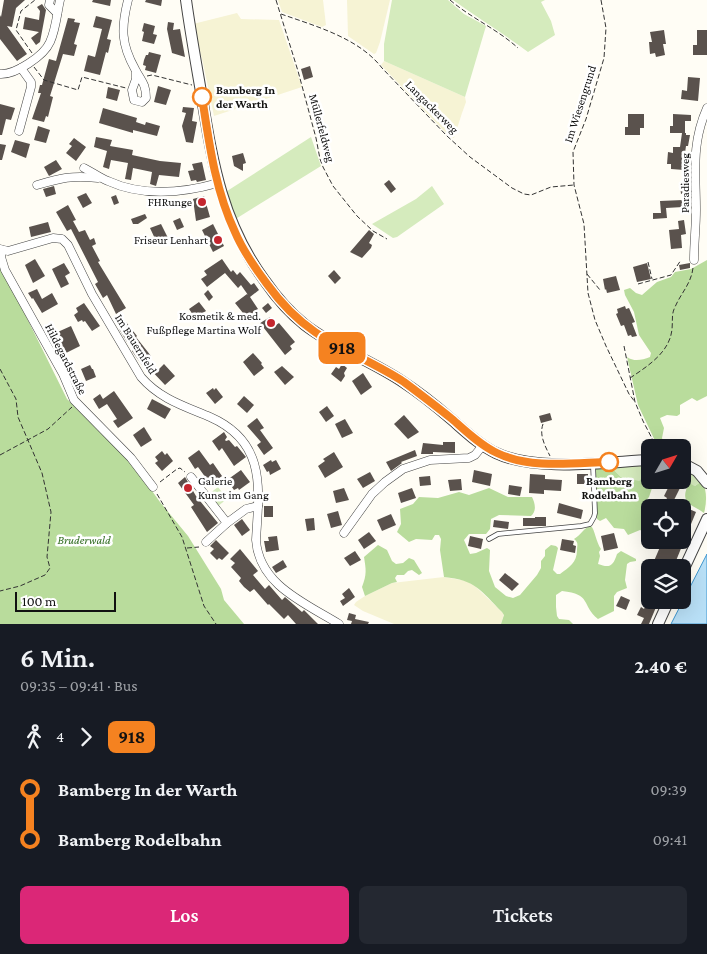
<!DOCTYPE html>
<html lang="de">
<head>
<meta charset="utf-8">
<style>
	body { margin:0; font-family:"Crimson Pro",serif; background:#242831; color:#f1f3f6; height:100vh; display:flex; flex-direction:column; font-size:19px; white-space:nowrap }
	* { box-sizing:border-box; margin:0 }
	p { font-size:16px; color:#9ea1a6 }
	.icon { flex:none; width:28px; height:28px; fill:none; stroke:currentColor; stroke-width:2; stroke-linecap:round; stroke-linejoin:round }
	.map { position:relative; height:624px; overflow:hidden }
	.sheet { display:flex; flex-direction:column; background:#171b24; flex:1 }
	.sheet>* { flex:none }
	.badge { padding:0 10px; border-radius:8px; font-size:18px; line-height:32px }
	.needle { width:32px; rotate:51deg }
	.fabs { position:absolute; left:641px; top:439px; display:grid; gap:10px }
	.fabs a { display:grid; place-items:center; width:50px; height:50px; border-radius:8px; background:#171b24; box-shadow:0 5px 20px #0002; font-size:25px }
	.scale { position:absolute; left:15px; bottom:12px; width:101px; box-sizing:border-box; padding-left:5px; border:2px solid #111; border-top:0; font-size:14px; line-height:18px; white-space:nowrap; color:#111; -webkit-text-stroke:4px #fff; paint-order:stroke }
	.map>.badge { position:absolute; translate:-50% -50%; box-shadow:0 0 0 2px #fff }
	.legs { display:flex; align-items:center; gap:8px; height:55px; padding:0 20px; font-size:16px }
	.legs p { margin-inline-start:auto }
	.summary { display:flex; align-items:center; justify-content:space-between; height:85px; padding:0 20px }
	h1 { font-size:28px; font-weight:600; line-height:38px }
	.primary-button { display:flex; gap:10px; margin-top:auto; padding:10px 20px }
	.primary-button a { flex:1; height:58px; border-radius:8px; background:#db2777; color:#fff; font-size:20px; font-weight:600; line-height:58px; text-align:center }
	.primary-button a+a { background:#242831; color:#f1f3f6 }
	ul { padding:0 20px; list-style:none }
	li { display:flex; align-items:center; gap:18px; height:50px; font-size:19px }
	li i { display:grid; place-items:center; width:8px; height:100%; margin:0 6px; background:currentColor }
	li i::after { content:''; width:12px; height:12px; margin:-6px; border:4px solid; border-radius:50%; background:#171b24 }
	li p { margin-inline-start:auto }
	li:first-child i { background:linear-gradient(#0000 50%,currentColor 0) }
	li:last-child i { background:linear-gradient(currentColor 50%,#0000 0) }
	.map>svg:first-child { display:block }
	.farmland { fill:#f6f3d4 }
	.green { fill:#d5ebbd }
	.forest { fill:#b9dc9c }
	.water { fill:#b9e0f7; stroke:#3f96cf }
	.building { fill:#5a524d }
	.lines { fill:none; stroke-linecap:round; stroke-linejoin:round }
	.service-casing { stroke:#444; stroke-width:5.5 }
	.minor-casing { stroke:#444; stroke-width:9 }
	.tertiary-casing { stroke:#444; stroke-width:12 }
	.path { stroke:#333; stroke-width:1; stroke-dasharray:5 2.5; stroke-linecap:butt }
	.service { stroke:#fff; stroke-width:4 }
	.minor { stroke:#fff; stroke-width:8 }
	.tertiary { stroke:#fff; stroke-width:10 }
	.line-1-casing { stroke:#fff; stroke-width:11 }
	.line-1 { stroke:#f58220; stroke-width:8 }
	.stop-1-dot { fill:#fff; stroke:#f58220; stroke-width:2.5 }
	.poi-dot { fill:#c4262e; stroke:#fff; stroke-width:2 }
	.labels { text-anchor:middle; dominant-baseline:central; stroke-width:5; stroke-linejoin:round; paint-order:stroke }
	.stop-label { font-size:12px; font-weight:bold; fill:#111; stroke:#fff; text-anchor:start }
	.street-label { font-size:12px; fill:#111; stroke:#fff }
	.poi-label { font-size:12px; fill:#111; stroke:#fff; text-anchor:end }
	.park-label { font-size:12px; font-style:italic; fill:#2f6b1f; stroke:#fff }
</style>
</head>
<body>
<div class="map">
<svg width="707" height="624" viewBox="0 0 707 624">
	<rect width="100%" height="100%" fill="#fffdf5"/>
	<g class="farmland">
		<path d="M278,0H323L326,25L322,27L282,12Z"/>
		<path d="M347,0H390L380,42L376,53L374,54L348,36Z"/>
		<path d="M237,13L241,19L279,20L302,87L214,116L203,63L193,24Z"/>
		<path d="M384,61L465,97L466,102L462,113L454,138L451,137L444,131L381,65Z"/>
		<path d="M444,577L467,581L476,587L502,612L504,614L501,624H394L363,611L354,605L356,602L365,596L392,583Z"/>
	</g>
	<g class="green">
		<path d="M392,0H448L464,14L486,26L465,97L384,61V44Z"/>
		<path d="M453,0H545L541,2L551,21L555,35L528,52C504,34 478,18 453,0Z"/>
		<path d="M311,137L321,166L234,220L224,193Z"/>
		<path d="M432,186L444,204L397,237L393,238L372,224L416,199Z"/>
		<path d="M650,465V471L641,480L637,482L621,477L610,466Z"/>
		<path d="M684,469L690,471L702,481L695,486C684,482 686,476 684,469Z"/>
		<path d="M218,487L227,499L218,506L209,494Z"/>
	</g>
	<g class="forest">
		<path d="M707,260V396L697,401L692,398L680,405V414L677,416L667,415L660,418L664,428L662,438L665,447H658L638,405L627,357C634,362 642,360 650,357L651,353L639,335L634,312L625,295L624,290L630,288L636,293L642,295L657,282L671,277L675,272L691,269Z"/>
		<path d="M0,267L11,286L67,399L129,459L160,502L188,536L221,589L224,600L244,624H0Z"/>
		<path d="M610,466L621,477L639,481L650,471V480H663L662,488L655,486L652,488L649,497L643,504L645,512L643,520L649,527V534L640,530L628,535L624,529L614,528L606,518L600,521L597,519L595,470V468Z"/>
		<path d="M702,481C707,490 707,502 704,513C690,503 679,503 689,483L695,486Z"/>
		<path d="M489,488L508,497H532C535,503 537,511 531,516L499,515L491,519L490,529L486,534H469L464,540L470,554L476,553L487,548L490,550L489,571L495,587L506,596L513,598L520,595L537,575L541,568V561L545,556V550L551,545L556,546L558,548L553,570L557,574H560C569,567 577,563 577,550C577,545 579,543 574,539C581,535 584,527 591,526C595,530 596,542 601,549L599,552L600,556L598,564C609,568 613,567 617,554L621,551L636,559V561L630,562L627,564L625,580L627,588L617,592L614,596V611L598,619C581,605 592,594 562,591L556,595V607L557,616L559,619L569,620L573,624H501L504,615L502,612C481,591 476,580 444,577L440,550L441,539L439,535H435L432,540L416,539L409,542L397,532L401,524L400,509L413,504L419,497L438,498L459,492L469,495Z"/>
		<path d="M378,545L387,550L392,561L396,564L403,563L409,558L414,560L422,573L419,575L412,570L408,571L404,575H397L395,578L397,582L392,583L365,596L362,587C367,574 366,570 364,557Z"/>
	</g>
	<path class="water" d="M707,554V624H671Z"/>
	<g class="building">
		<path d="M4,0H25L16,8L12,27L7,26L27,54L17,61L0,39V15L1,17Z"/>
		<path d="M93,0H111L110,6L92,2Z"/>
		<path d="M146,0H162L161,6L145,2Z"/>
		<path d="M42,4L46,10L40,42L36,45L31,38L39,32L23,29L25,17L39,20L40,11L37,7Z"/>
		<path d="M96,16L112,20L107,39L111,40L108,53L106,52L100,75L84,71L88,55L95,57L102,29L93,27Z"/>
		<path d="M68,18L75,19L74,22L80,23L74,44L77,45L74,56L63,54L50,96L53,97L48,117L46,116L44,122L32,119L41,93H38L40,85H42L49,59L56,61Z"/>
		<path d="M168,22L174,23L173,30L180,29L185,57L172,53L167,29Z"/>
		<path d="M144,23L155,26L153,34L157,35L154,44L142,41L144,32L142,31Z"/>
		<path d="M664,30L666,44H663L665,55L656,57L655,53L650,54L649,42H652L650,32Z"/>
		<path d="M697,30H707V55H693V45H697Z"/>
		<path d="M149,52L161,55L156,73L145,70L146,66L143,65L144,60L146,55H148Z"/>
		<path d="M310,66L313,77L304,80L301,69Z"/>
		<path d="M688,77L700,78L698,101L681,99L682,90L687,91Z"/>
		<path d="M158,86L171,90L166,105L154,102Z"/>
		<path d="M108,87L120,90L117,101L106,98Z"/>
		<path d="M0,104L15,108L11,120L6,119L2,135H0Z"/>
		<path d="M183,107L194,108L192,121L197,122L193,143L186,142L182,126L186,113L182,112Z"/>
		<path d="M103,108L137,118L136,122L145,125L146,122L160,126L157,136L133,130V133L99,123Z"/>
		<path d="M628,114H644V128H640V135H625V127H628Z"/>
		<path d="M673,114L691,115V121H685V133H686V135H690L688,146H686L685,153L687,159L684,164V170L671,169V164H667L668,152L673,153V147H680L682,133H670V126H673Z"/>
		<path d="M38,126L50,130L46,143L34,140Z"/>
		<path d="M96,137L112,140L110,146L133,150L132,155L160,161L181,163L179,177L159,175L156,186L150,184L152,172L133,168L131,180L125,179L128,163L111,160L109,169L103,167L107,151L94,147Z"/>
		<path d="M74,138L86,147L76,161L66,153L72,146L69,144Z"/>
		<path d="M15,140L30,144L26,158L11,152Z"/>
		<path d="M0,144L6,145L2,160H0Z"/>
		<path d="M243,153L246,163L243,164V171L234,166L232,156Z"/>
		<path d="M56,160L62,169L49,176L44,167Z"/>
		<path d="M202,162L206,180L197,182L196,180L191,181L188,171L194,170L192,164Z"/>
		<path d="M682,179H688L689,194H681L680,184H683Z"/>
		<path d="M389,180L396,189L391,193L384,184Z"/>
		<path d="M54,186L56,194L46,197L43,189Z"/>
		<path d="M86,193L92,203L83,208L77,197Z"/>
		<path d="M116,195L119,203L114,205L111,197Z"/>
		<path d="M204,196L210,217L196,221L193,199Z"/>
		<path d="M683,200V207L666,208L667,218L653,219V213H661L660,201Z"/>
		<path d="M68,205L76,220L73,221L79,232L85,230L90,240L94,238L96,244L92,246L100,261L98,262L126,308L116,314L107,295L103,298L95,284L98,282L71,229L67,231L56,212Z"/>
		<path d="M145,214L147,218L138,224H133L131,219Z"/>
		<path d="M180,218L184,227L177,230L173,221Z"/>
		<path d="M684,220L686,234L681,235L682,248L671,249L669,230L679,229L678,221Z"/>
		<path d="M48,222L51,232L31,237L29,227Z"/>
		<path d="M161,224L168,238L157,243L150,228Z"/>
		<path d="M213,224L224,246L213,252L202,230Z"/>
		<path d="M369,230L374,234L369,243L372,245L371,248L362,258L350,252Z"/>
		<path d="M35,259L45,276L33,283L25,265Z"/>
		<path d="M222,259L231,272L233,270L237,275L240,272L251,285L254,283L259,290L250,297L258,309L247,318L235,303L247,294L248,295L241,285L238,288L225,273L207,287L201,279L207,275L204,271Z"/>
		<path d="M64,263L70,273L65,276L69,284L61,288L52,269Z"/>
		<path d="M647,263L651,279L637,282L633,267Z"/>
		<path d="M690,263V268L680,270L679,265Z"/>
		<path d="M334,270L341,278L335,284L328,276Z"/>
		<path d="M616,276L620,290L607,293L606,289L605,290L603,279Z"/>
		<path d="M37,289L42,299L52,293L58,304L42,313L33,298L32,299L28,293Z"/>
		<path d="M208,290L213,297L209,301L204,294Z"/>
		<path d="M199,302L206,311L201,314L204,318L198,322L189,309Z"/>
		<path d="M84,303L100,326L92,331L85,321L83,322L82,320L78,322L74,315L78,312L76,308Z"/>
		<path d="M268,303L272,308L266,313L262,308Z"/>
		<path d="M625,306L626,309L629,308L635,322L632,323L637,336L632,337L631,335L628,336L624,325L621,326L616,314L618,313L617,309Z"/>
		<path d="M270,317L276,325L279,323L295,342L290,346L292,349L285,355L260,323Z"/>
		<path d="M126,322L137,336L136,337L151,356L149,358L158,370L164,364L175,376L165,385L148,367L145,369L134,354L132,351L134,349L128,341L127,342L119,329Z"/>
		<path d="M71,326L80,346L66,353L58,340L55,342L51,335Z"/>
		<path d="M253,353L262,363L261,364L264,368L254,376L243,362Z"/>
		<path d="M342,364L347,368L344,373L345,376L341,382L331,374L336,367L339,369Z"/>
		<path d="M90,365L92,369H93L96,377L86,381L81,369Z"/>
		<path d="M282,366L294,377L285,385L274,372Z"/>
		<path d="M363,373L372,387L361,395L352,381Z"/>
		<path d="M213,388L214,390L216,388L223,397L215,404L206,393Z"/>
		<path d="M114,391L133,418L118,428L113,421L117,419L107,404L99,409L93,399L100,394L103,399Z"/>
		<path d="M244,396L254,405L247,413L237,404Z"/>
		<path d="M152,399L171,409L165,419L147,409Z"/>
		<path d="M327,406L334,416L326,422L319,412Z"/>
		<path d="M550,413L552,420L541,423L539,416Z"/>
		<path d="M404,415L419,432L408,439L394,424Z"/>
		<path d="M257,418L264,428L260,430L273,448L264,455L257,445L261,442L247,426Z"/>
		<path d="M345,419L353,433L342,438L335,424Z"/>
		<path d="M144,427L152,440L141,447L133,435Z"/>
		<path d="M224,432L227,437L225,440L226,441L229,440L235,447L237,446L246,457L234,466L222,448L219,451L212,441Z"/>
		<path d="M443,442H455V453L433,452V454H421L423,443L443,445Z"/>
		<path d="M199,450L210,465L213,463L222,476L211,485L198,467L195,469L188,458Z"/>
		<path d="M415,450L417,456L401,462L402,463L391,471L386,462Z"/>
		<path d="M162,451L165,455L167,453L173,461L162,471L155,463L158,461L155,457Z"/>
		<path d="M334,452L343,467L325,478L318,466L325,461L323,459Z"/>
		<path d="M271,460L272,462L276,460L281,469L270,475L269,471L267,472L263,465Z"/>
		<path d="M241,470L250,482L239,490L238,488L234,490L227,480Z"/>
		<path d="M474,470L492,474L490,486L472,482Z"/>
		<path d="M370,472L375,481L363,488L357,479Z"/>
		<path d="M530,474L545,475V479L562,480L561,491L544,490V494L529,493Z"/>
		<rect x="577" y="474" width="11" height="10"/>
		<path d="M430,476L431,485L420,486L419,477Z"/>
		<path d="M185,477L196,496L218,523L207,532L191,507L194,505L178,483Z"/>
		<path d="M461,479L462,490L450,491L448,480Z"/>
		<path d="M672,480H684L673,502L696,512L673,568H667L658,563L657,568H651L663,540H682V508H662L667,498L664,496Z"/>
		<path d="M509,485L522,487L520,496L508,494Z"/>
		<path d="M344,488L349,500L336,503L333,491Z"/>
		<path d="M412,488L416,498L401,503L398,493Z"/>
		<path d="M559,503L583,510L581,519L557,513Z"/>
		<rect x="264" y="506" width="9" height="11"/>
		<path d="M338,511L342,525L331,528L327,514Z"/>
		<path d="M391,514L396,525L382,531L377,520Z"/>
		<path d="M535,517H546V526H523V518H535Z"/>
		<path d="M314,518L315,530L307,531L305,519Z"/>
		<path d="M242,519L250,530L242,536L234,525Z"/>
		<path d="M494,520L509,522L508,529L493,527Z"/>
		<path d="M369,532L376,541L364,549L358,540Z"/>
		<path d="M614,533L618,548L604,551L601,536Z"/>
		<path d="M277,536L279,550L266,552L264,541H269L268,537Z"/>
		<path d="M470,536L483,539L481,549L468,546Z"/>
		<path d="M562,539L574,541L573,545L576,546L575,553L560,550Z"/>
		<path d="M216,540L229,553L222,560L219,558L217,560L210,553L214,549L210,546Z"/>
		<path d="M240,549L258,571L253,575L265,589L269,585L282,600L285,597L302,612L304,610L318,624H296L288,615L284,619L269,604L268,605L254,589L250,592L244,587L239,581L241,578L231,567L235,563L230,559Z"/>
		<path d="M355,551L361,560L350,566L344,558Z"/>
		<path d="M283,560L287,567L276,573L272,567Z"/>
		<path d="M648,562L650,563V581L644,578Z"/>
		<path d="M505,573L519,584L512,591L499,580Z"/>
		<path d="M349,588L355,597L343,606L340,601L345,598L342,594Z"/>
		<path d="M621,596L630,600L626,610L616,606Z"/>
		<path d="M648,600H659L649,624H641L644,618L637,615L641,607L644,609Z"/>
		<path d="M349,613L356,615L355,619L369,622L368,624H351L352,621L347,620Z"/>
	</g>
	<g class="lines">
		<g class="service-casing">
			<path id="service" d="M489,539L498,534L581,526L590,524L594,517L595,513L593,465"/>
		</g>
		<g class="minor-casing">
			<g id="minor">
				<path d="M50,0L49,5L57,13"/>
				<path d="M128,0C121,28 121,44 135,69C141,81 146,83 146,98L142,102L134,100L132,90L136,79V71"/>
				<path d="M0,74C15,75 44,56 50,42C56,29 57,13 60,0"/>
				<path d="M19,131L31,87V82L21,68"/>
				<path d="M84,168C92,172 100,178 108,181C143,197 183,193 218,183"/>
				<path d="M37,185C61,178 72,175 98,178"/>
				<path d="M0,249L8,251L53,238L62,239L68,245L92,294L141,377C160,399 184,406 210,417C267,442 259,489 256,540C259,585 305,603 339,624"/>
				<path d="M2,250L1,257L5,270L63,374L74,400L131,458L153,487"/>
				<path d="M694,260C694,243 696,227 696,210C696,173 691,144 707,108"/>
				<path d="M191,477L227,523L206,542"/>
				<path d="M227,523L246,509L258,506"/>
				<path d="M344,533L372,494L385,482L403,469L430,460L469,458L475,455L483,445"/>
			</g>
		</g>
		<g class="tertiary-casing">
			<g id="tertiary">
				<path d="M186,0C190,29 195,57 200,86C212,158 220,220 265,281C276,297 290,313 305,325C335,348 372,361 403,382C420,393 436,406 451,419C465,431 479,445 496,453C536,472 606,462 650,460"/>
				<path d="M682,463L697,471L707,483"/>
				<path d="M682,573L707,519"/>
				<path d="M658,624L669,600"/>
			</g>
		</g>
		<g class="path">
			<path d="M276,0L298,71L316,138L320,159L323,167L333,186L357,216L373,231L387,239"/>
			<path d="M450,0C471,18 497,29 518,48"/>
			<path d="M601,0L606,28L604,58L586,119L573,152L574,185L584,224L588,293L595,320L606,346L629,394L635,402"/>
			<path d="M281,14C315,26 359,38 382,68L447,136L470,157L512,188L524,194L531,195L551,187L574,185"/>
			<path d="M32,53L16,30L21,11L35,0"/>
			<path d="M34,67L44,80L78,90L82,77L126,88"/>
			<path d="M147,76L152,75L192,85"/>
			<path d="M648,262L652,279"/>
			<path d="M587,274L600,290"/>
			<path d="M638,284L671,275L681,260"/>
			<path d="M624,346L635,402L643,421L657,448"/>
			<path d="M0,369L16,399L18,417L42,473L51,512L47,557L50,568L45,575L20,586L0,591"/>
			<path d="M630,378C648,366 670,352 672,329C673,321 671,315 675,307C681,293 691,284 693,268"/>
			<path d="M543,424C539,435 545,446 550,456"/>
			<path d="M0,455L48,429L72,407"/>
			<path d="M160,482L177,469L180,468L185,472"/>
			<path d="M157,494L182,537L204,606L216,624"/>
			<path d="M187,548L199,547"/>
		</g>
		<use href="#service" class="service"/>
		<use href="#minor" class="minor"/>
		<use href="#tertiary" class="tertiary"/>
	</g>
	<g class="lines">
		<g class="line-1-casing">
			<path id="line-1" d="M202,97C209,142 215,190 235,232C243,251 255,268 267,284C280,302 296,319 315,332C343,351 375,363 404,382C420,394 436,406 452,419C466,431 480,445 497,453C530,469 573,463 609,462"/>
		</g>
		<use href="#line-1" class="line-1"/>
	</g>
	<g class="stop-1-dot">
		<circle cx="202" cy="97" r="9"/>
		<circle cx="609" cy="462" r="9"/>
	</g>
	<g class="poi-dot">
		<circle cx="202" cy="202" r="5"/>
		<circle cx="218" cy="240" r="5"/>
		<circle cx="271" cy="323" r="5"/>
		<circle cx="188" cy="488" r="5"/>
	</g>
	<g class="labels">
		<g class="stop-label">
			<text x="216" y="90">Bamberg In<tspan x="216" dy="14">der Warth</tspan></text>
			<text x="609" y="481" text-anchor="middle">Bamberg<tspan x="609" dy="14">Rodelbahn</tspan></text>
		</g>
		<g class="street-label">
			<text transform="translate(580 104) rotate(-72)">Im Wiesengrund</text>
			<text transform="translate(432 107) rotate(45)">Langackerweg</text>
			<text transform="translate(322 128) rotate(75)">Müllerfeldweg</text>
			<text transform="translate(685 183) rotate(-90)">Paradiesweg</text>
			<text transform="translate(136 344) rotate(58)">Im Bauernfeld</text>
			<text transform="translate(66 359) rotate(63)">Hildegardstraße</text>
		</g>
		<g class="poi-label">
			<text x="192" y="202">FHRunge</text>
			<text x="208" y="240">Friseur Lenhart</text>
			<text x="261" y="316">Kosmetik &amp; med.<tspan x="261" dy="14">Fußpflege Martina Wolf</tspan></text>
			<text x="198" y="481" text-anchor="start">Galerie<tspan x="198" dy="14">Kunst im Gang</tspan></text>
		</g>
		<g class="park-label">
			<text x="84" y="540">Bruderwald</text>
		</g>
	</g>
</svg>
<div class="fabs">
<a><svg class="needle" viewBox="-14 -14 28 28"><path d="M0-13l5 13h-10z" fill="#e53935"/><path d="M0 13l5-13h-10z" fill="#9ea1a6"/></svg></a>
<a><svg class="icon" aria-label="locate" viewBox="0 0 24 24"><circle cx="12" cy="12" r="6"/><path d="M12 2v4M12 18v4M2 12h4M18 12h4"/></svg></a>
<a><svg class="icon" aria-label="layers" viewBox="0 0 24 24"><path d="M12 4l9 5-9 5-9-5zM3 14l9 5 9-5"/></svg></a>
</div>
<div class="scale">100 m</div>
<b class="badge" style="left:342px;top:348px;background:#f58220;color:#111">918</b>
</div>
<section class="sheet">
<div class="summary"><div><h1>6 Min.</h1><p>09:35 – 09:41 · Bus</p></div><b>2.40 €</b></div>
<div class="legs"><svg class="icon" aria-label="walk" viewBox="0 0 24 24"><circle cx="13" cy="4" r="2"/><path d="M13 8l-2 6 4 7M11 14l-3 7M7 12l3-4h3l4 4"/></svg>4<svg class="icon" aria-label="forward" viewBox="0 0 24 24"><path d="M9 5l7 7-7 7"/></svg><b class="badge" style="background:#f58220;color:#111">918</b></div>
<ul>
<li><i style="color:#f58220"></i><b>Bamberg In der Warth</b><p>09:39</p></li>
<li><i style="color:#f58220"></i><b>Bamberg Rodelbahn</b><p>09:41</p></li>
</ul>
<div class="primary-button"><a>Los</a><a>Tickets</a></div>
</section>
</body>
</html>
